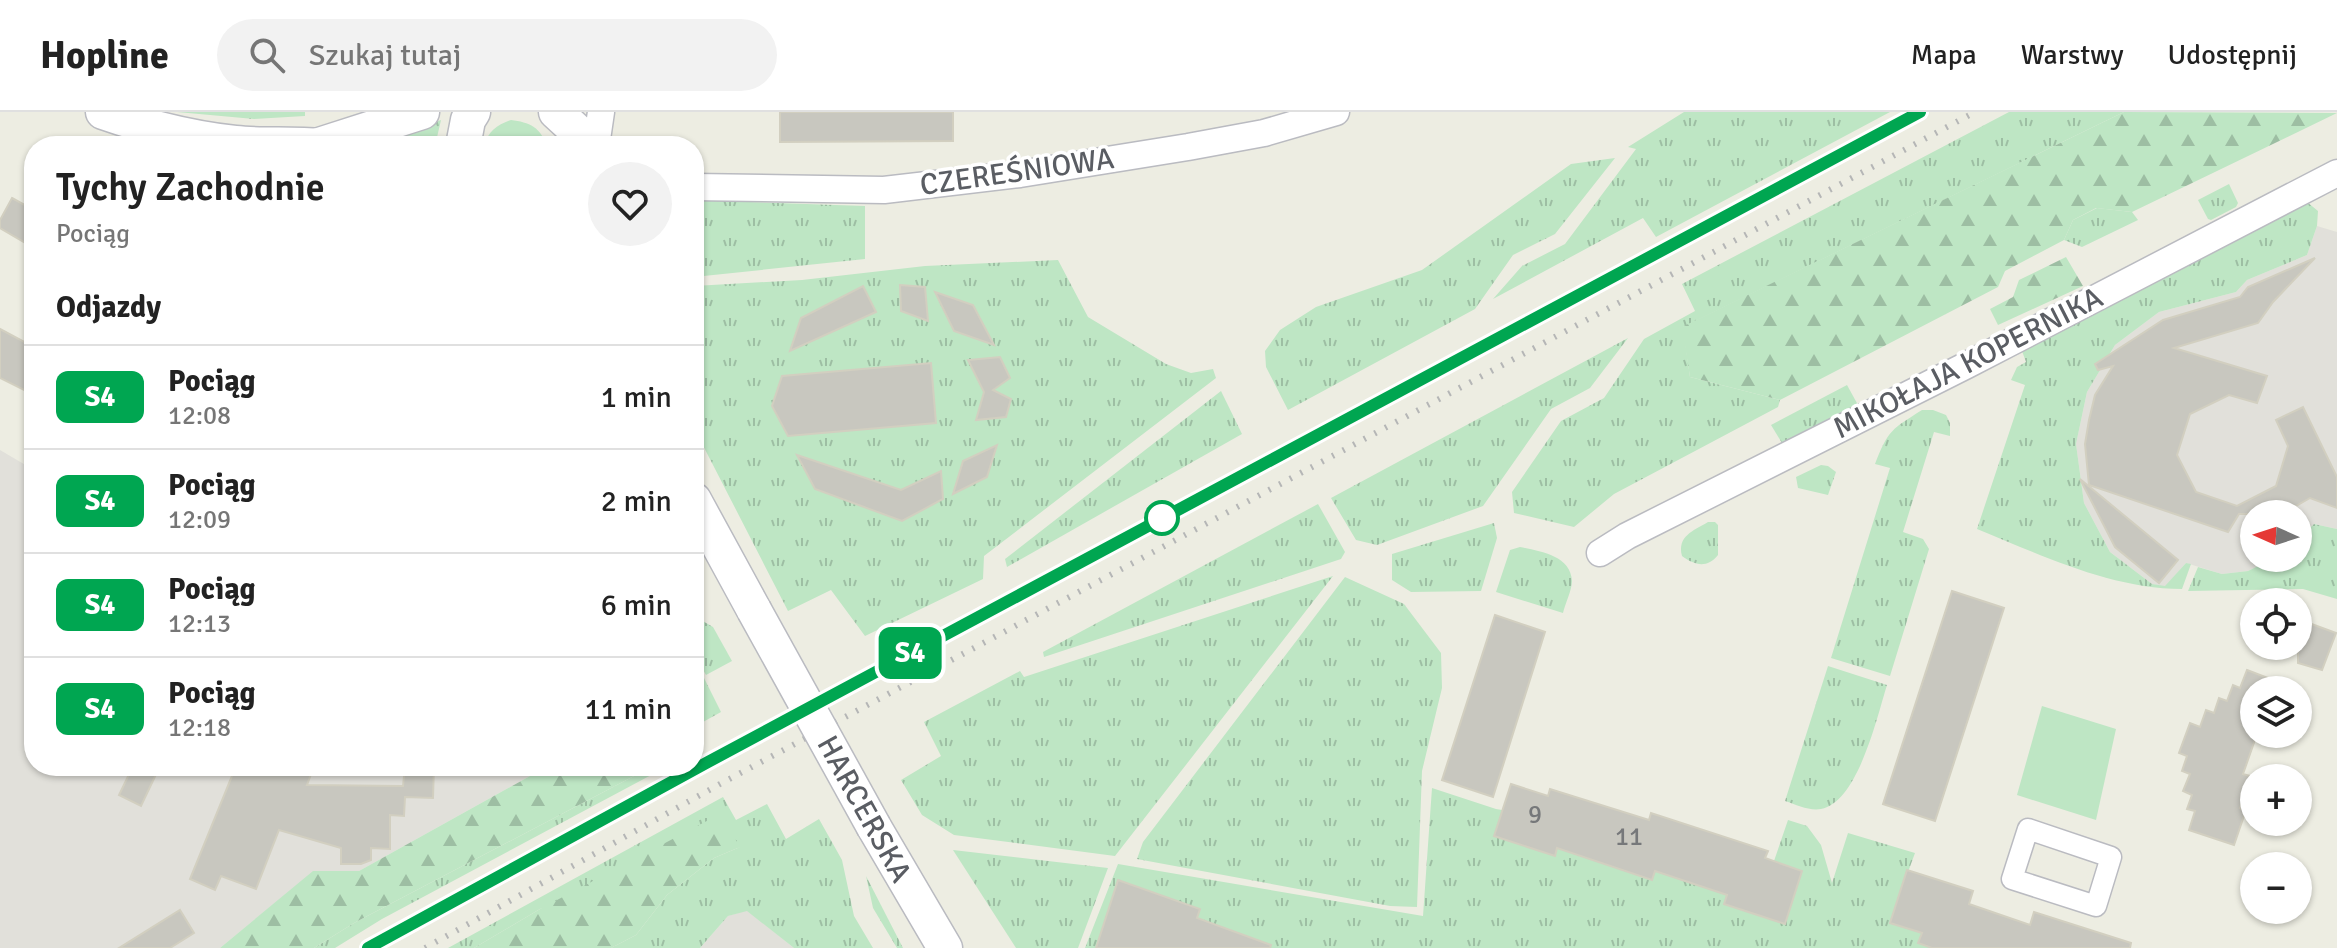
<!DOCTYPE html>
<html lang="pl">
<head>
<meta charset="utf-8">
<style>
	body { margin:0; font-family:Signika,sans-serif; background:#f2f2f2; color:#222; height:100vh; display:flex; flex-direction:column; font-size:30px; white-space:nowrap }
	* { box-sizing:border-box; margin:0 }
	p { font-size:26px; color:#767676 }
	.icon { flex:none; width:44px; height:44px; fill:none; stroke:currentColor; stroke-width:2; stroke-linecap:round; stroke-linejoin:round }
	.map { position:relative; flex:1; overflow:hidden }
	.panel { position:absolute; left:24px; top:24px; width:680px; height:640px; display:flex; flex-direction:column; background:#fff; border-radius:32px; box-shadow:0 2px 6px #0004 }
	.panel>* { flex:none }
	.badge { padding:0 16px; border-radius:12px; font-size:28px; line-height:52px }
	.needle { width:52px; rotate:273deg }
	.tools { position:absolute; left:2240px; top:388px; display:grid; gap:16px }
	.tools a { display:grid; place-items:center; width:72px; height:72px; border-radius:50%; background:#fff; box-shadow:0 2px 6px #0004; font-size:40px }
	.map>.badge { position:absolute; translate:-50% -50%; box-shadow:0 0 0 4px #fff }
	h2 { padding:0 32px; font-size:30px; line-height:72px }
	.round { display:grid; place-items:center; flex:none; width:84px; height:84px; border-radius:42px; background:#f2f2f2 }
	.overview { display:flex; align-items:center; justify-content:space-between; height:136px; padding:0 32px }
	h1 { font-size:38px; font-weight:600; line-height:60px }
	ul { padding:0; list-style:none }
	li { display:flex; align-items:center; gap:24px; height:104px; padding:0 32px; border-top:2px solid #e0e0e0 }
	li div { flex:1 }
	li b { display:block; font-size:30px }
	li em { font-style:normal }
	li .badge { min-width:88px; font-weight:700; text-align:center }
	header { display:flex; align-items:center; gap:48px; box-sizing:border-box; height:112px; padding:0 40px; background:#fff; border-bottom:2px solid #e0e0e0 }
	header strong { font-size:38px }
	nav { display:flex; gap:44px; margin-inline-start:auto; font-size:28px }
	.search { width:560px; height:72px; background:#f2f2f2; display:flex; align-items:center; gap:20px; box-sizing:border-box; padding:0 28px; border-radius:44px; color:#767676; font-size:30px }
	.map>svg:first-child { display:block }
	.industrial { fill:#e1e0da }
	.grass { fill:url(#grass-tufts) }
	.forest { fill:url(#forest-firs) }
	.park { fill:#bee6c4 }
	.building { fill:#c8c7bf; stroke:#d2cfc0; stroke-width:2 }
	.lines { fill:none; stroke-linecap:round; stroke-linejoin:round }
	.pedestrian-casing { stroke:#babbc1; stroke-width:23 }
	.minor-casing { stroke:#babbc1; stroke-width:29 }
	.tertiary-casing { stroke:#babbc1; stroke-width:37 }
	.pedestrian { stroke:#fff; stroke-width:20 }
	.minor { stroke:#fff; stroke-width:26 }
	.tertiary { stroke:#fff; stroke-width:34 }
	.rail { stroke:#b5b6b6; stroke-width:6; stroke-dasharray:2 10; stroke-linecap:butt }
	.tertiary-bridge-casing { stroke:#babbc1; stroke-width:37; stroke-linecap:butt }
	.tertiary-bridge { stroke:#fff; stroke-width:34 }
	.line-casing { stroke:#fff; stroke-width:18 }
	.line { stroke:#00a651; stroke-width:12 }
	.stop-dot { fill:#fff; stroke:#00a651; stroke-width:4 }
	.labels { text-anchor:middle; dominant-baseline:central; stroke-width:7; stroke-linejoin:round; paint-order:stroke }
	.number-label { font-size:26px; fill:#76787a }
	.street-label { font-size:30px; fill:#5a5d63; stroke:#fff }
</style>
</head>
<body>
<header>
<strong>Hopline</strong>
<div class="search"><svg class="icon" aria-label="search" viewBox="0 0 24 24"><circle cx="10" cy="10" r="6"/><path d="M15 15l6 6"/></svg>Szukaj tutaj</div>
<nav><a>Mapa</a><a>Warstwy</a><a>Udostępnij</a></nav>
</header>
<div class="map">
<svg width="2337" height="836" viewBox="0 0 2337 836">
	<defs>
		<pattern id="grass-tufts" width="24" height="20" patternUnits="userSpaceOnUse" patternTransform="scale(2)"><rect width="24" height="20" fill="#bee6c4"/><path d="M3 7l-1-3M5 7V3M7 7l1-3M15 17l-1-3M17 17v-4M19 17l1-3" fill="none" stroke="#9dbea3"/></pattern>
		<pattern id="forest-firs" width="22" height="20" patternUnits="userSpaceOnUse" patternTransform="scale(2)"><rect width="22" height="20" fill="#bee6c4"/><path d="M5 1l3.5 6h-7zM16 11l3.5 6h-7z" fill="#9dbea3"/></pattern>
	</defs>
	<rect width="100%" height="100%" fill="#edede2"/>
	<g class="industrial">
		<path d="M2317,114L2337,120V417L2314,412L2298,427V402H2254V446H2274L2248,459L2222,462L2186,451L2165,475L2152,472L2110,440L2084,391L2076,332L2087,280L2115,233L2159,200L2236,180L2247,168L2307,143Z"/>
		<path d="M0,338L34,358V654H548L359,759L313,760L220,836H0Z"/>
		<path d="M747,798L794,836H700L728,804Z"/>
	</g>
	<g class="grass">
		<path d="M177,0H305V4L254,7Z"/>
		<path d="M1684,0H1890L1656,125L1643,106L1493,187L1522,154L1565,132L1636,37L1628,35Z"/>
		<path d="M2009,0H2124L1683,215L1690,265L1780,288L1778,295L1614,382L1574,415L1514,401L1512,380L1561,309L1604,286L1644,227L1695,199L1682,172Z"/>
		<path d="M441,8L435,34H388L378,30Z"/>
		<path d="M511,8C529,10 542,16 546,34H484C488,19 497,13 511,8Z"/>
		<path d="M1615,46L1555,122L1513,143L1475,197L1288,298L1266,255L1265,239L1280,218L1316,195L1422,158L1571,52Z"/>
		<path d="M2229,72L2238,91L2236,95L2211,108L2208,107L2198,88Z"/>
		<path d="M694,88L865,94V147L694,165Z"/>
		<path d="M2307,90L2318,99L2317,114L2307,143L2247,168L2236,180L2159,200L2115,233L2087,280L2076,332L2084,391L2110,440L2152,472L2165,474L2186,451L2191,452L2182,477C2111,477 2041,443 1977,417L2025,273L2011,268L2017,255L2026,250L2022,239Z"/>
		<path d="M2097,96L2132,100L2138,108L2082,135L2064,128L2073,108Z"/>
		<path d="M1058,148L1088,205L1166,252L1191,261L1213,257L1216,266L984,444L983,467L865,524L831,478L788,499L694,316V174L802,168L925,154Z"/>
		<path d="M1628,226L1590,276L1551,297L1483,394L1377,433L1356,428L1331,386Z"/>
		<path d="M1847,273L1858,293L1782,331L1771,313Z"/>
		<path d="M1221,279L1242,322L1007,455L1005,447Z"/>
		<path d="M1922,298H1933L1946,303L1950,311V324L1934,320L1903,420L1923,427L1929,437L1890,564L1831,546L1890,356L1875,352C1888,318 1892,317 1922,298Z"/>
		<path d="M1821,353L1828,354L1836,360L1828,383L1798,376L1796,365Z"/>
		<path d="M1318,392L1345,440L1341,447L1044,545L1043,540Z"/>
		<path d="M1708,410H1715L1718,413V443C1707,457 1694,453 1682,444C1677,424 1693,419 1708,410Z"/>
		<path d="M1494,411L1497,426L1481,479L1411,480L1392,468V442Z"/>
		<path d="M2314,412L2337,417V487L2303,477L2188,479L2198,455L2222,462L2248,459L2274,446H2298V427Z"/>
		<path d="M1520,435C1538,439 1571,443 1572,469C1572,478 1565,492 1563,501L1496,480L1510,438Z"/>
		<path d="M1333,464L1115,744L954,723L922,703L901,668L941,644L924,610L1020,559L1024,565Z"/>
		<path d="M1345,465L1404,492L1441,541L1442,576L1422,659L1417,795L1390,794L1137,747L1143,730Z"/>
		<path d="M694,504L713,515L732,549L706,563L694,542Z"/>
		<path d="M1828,554L1887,573C1877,605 1858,690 1821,697C1809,699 1797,693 1785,689Z"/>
		<path d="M653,654H668L382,807L335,836H314L354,811Z"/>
		<path d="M1432,676L1496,697L1567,709L1793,787L1802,759L1774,749L1788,708L1807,714L1821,733L1832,771L1848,721L1915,741L1897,790L2033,836H1085L1118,752L1423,804Z"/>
		<path d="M723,685L736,708L767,692L786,727L819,707L842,748L854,804L873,836H794L747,799L728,804L700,836H611L636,823L667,783L714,746L740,735L540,797L474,836H448Z"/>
		<path d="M953,738L1108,756L1078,836H1016Z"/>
		<path d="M866,764L903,836H897L873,796Z"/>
	</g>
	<g class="forest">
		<path d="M2124,0L2337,1L2132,100L2096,96L2073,108L2064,128L2005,159L1998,175L1780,288L1690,265L1682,215Z"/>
		<path d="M2066,145L2083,174L1998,213L1990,197L2013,185L2019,168Z"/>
		<path d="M703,564L721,600L694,615V570Z"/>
		<path d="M548,654H653L354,811L314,836H220L313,759H359Z"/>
		<path d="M720,702L740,735L714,746L667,783L636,823L611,836H474L540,797Z"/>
	</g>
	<path class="park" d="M2042,594L2116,617L2096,708L2017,683Z"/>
	<g class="building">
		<path d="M780,0H953V29L780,30Z"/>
		<path d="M12,86L34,98V136L0,116V108Z"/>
		<path d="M2315,146L2273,190L2258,211L2174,236L2267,264L2257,291L2229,283L2190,302L2177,343L2196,380L2237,394L2276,374L2288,334L2276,308L2303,295L2337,365V396L2310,386L2282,402H2239L2228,420L2089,373L2085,332L2089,308L2095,283L2113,254L2098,258L2095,252L2163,208L2240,185L2248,175Z"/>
		<path d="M900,173L925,175L928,209L901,199Z"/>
		<path d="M863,174L876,200L790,239L801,206Z"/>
		<path d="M935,180L973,193L994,233L954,219Z"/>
		<path d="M0,217L34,235V283L0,266Z"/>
		<path d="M1000,245L1010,266L993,278L1011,287L1006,305L976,308L984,280L968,248Z"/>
		<path d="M931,251L936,311L788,324L772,294L782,264Z"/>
		<path d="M997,333L987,365L953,382L963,349Z"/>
		<path d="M797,343L901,378L941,359L943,387L902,409L815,377Z"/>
		<path d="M2080,367L2178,448L2159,471L2115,435Z"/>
		<path d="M1952,479L2004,496L1935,709L1883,692Z"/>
		<path d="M1495,503L1545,520L1493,685L1442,668Z"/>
		<path d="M2298,507L2336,521L2322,558L2298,551Z"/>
		<path d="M2247,558L2276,569L2273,578H2254V622H2257L2243,662L2250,664L2240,696L2246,698L2234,733L2189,718L2195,699L2187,697L2192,683L2183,679L2190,662L2182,659L2187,644L2179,641L2190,611L2200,615L2206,598L2214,601L2219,586L2227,589L2233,573L2240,576Z"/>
		<path d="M133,654H160L141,694L119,683Z"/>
		<path d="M236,654H314L307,673L403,674L405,654H434L433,686L405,685L404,704L390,703V737L371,736V748L361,752H341V736L279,718L256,777L221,764L215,778L190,767Z"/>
		<path d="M1511,672L1548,684L1550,677L1649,708L1651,701L1768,739L1765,746L1802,759L1785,812L1724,792L1727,783L1655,759L1652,768L1557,736L1555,744L1494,724Z"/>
		<path d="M1907,758L1973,779L1969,792L2030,813L2034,800L2131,831L2130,836H1932L1918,831L1922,821L1890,811Z"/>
		<path d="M1118,768L1200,797L1197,806L1271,833L1270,836H1096Z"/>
		<path d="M180,798L194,821L170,836H119Z"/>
	</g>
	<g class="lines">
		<g class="pedestrian-casing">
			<path id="pedestrian" d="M2028,717L2111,745L2096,794L2012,767Z"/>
		</g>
		<g class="minor-casing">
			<g id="minor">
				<path d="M596,34L601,0"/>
				<path d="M694,75L884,78L1020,62L1188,35L1264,21L1336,0"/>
				<path d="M1600,441L1627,424L1967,253L2337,61"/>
			</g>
		</g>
		<g class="tertiary-casing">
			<g id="tertiary">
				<path d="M103,0C146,15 190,26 235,31C264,34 293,31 321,34"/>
				<path d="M556,0L593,34"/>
				<path d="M319,33L422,0"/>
				<path d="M463,34L468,8L473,0"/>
				<path d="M694,388L754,498"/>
				<path d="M874,715L945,836"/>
			</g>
		</g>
		<use href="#pedestrian" class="pedestrian"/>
		<use href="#minor" class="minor"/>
		<use href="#tertiary" class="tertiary"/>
		<g class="rail">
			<path d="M368,836L708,650L1920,0"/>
			<path d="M425,836L720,672L1975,0"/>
		</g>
		<g class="tertiary-bridge-casing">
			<path id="tertiary-bridge" d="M754,498L874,715"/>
		</g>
		<use href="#tertiary-bridge" class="tertiary-bridge"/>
	</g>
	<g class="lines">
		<g class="line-casing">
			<path id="line" d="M368,836L708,650L1920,0"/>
		</g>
		<use href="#line" class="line"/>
	</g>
	<circle class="stop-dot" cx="1162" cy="406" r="16"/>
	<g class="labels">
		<g class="number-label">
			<text x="1535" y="703">9</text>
			<text x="1629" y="725">11</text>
		</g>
		<g class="street-label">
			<text transform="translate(1017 60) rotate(-8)">CZEREŚNIOWA</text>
			<text transform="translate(1968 251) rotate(-27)">MIKOŁAJA KOPERNIKA</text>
			<text transform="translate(864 697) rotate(61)">HARCERSKA</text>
		</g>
	</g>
</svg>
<div class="tools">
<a><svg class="needle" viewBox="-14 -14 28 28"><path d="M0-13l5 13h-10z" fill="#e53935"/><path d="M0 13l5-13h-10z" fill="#767676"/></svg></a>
<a><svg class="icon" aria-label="locate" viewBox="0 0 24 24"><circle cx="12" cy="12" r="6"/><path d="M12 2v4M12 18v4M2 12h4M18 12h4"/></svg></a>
<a><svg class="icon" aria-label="layers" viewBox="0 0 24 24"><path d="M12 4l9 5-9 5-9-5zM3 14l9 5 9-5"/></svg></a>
<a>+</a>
<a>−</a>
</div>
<b class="badge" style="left:910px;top:541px;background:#00a651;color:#fff">S4</b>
<section class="panel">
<div class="overview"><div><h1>Tychy Zachodnie</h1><p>Pociąg</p></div><a class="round"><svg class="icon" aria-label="heart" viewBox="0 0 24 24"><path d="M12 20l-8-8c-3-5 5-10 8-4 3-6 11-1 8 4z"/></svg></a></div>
<h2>Odjazdy</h2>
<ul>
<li><span class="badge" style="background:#00a651;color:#fff">S4</span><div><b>Pociąg</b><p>12:08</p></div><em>1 min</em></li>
<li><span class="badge" style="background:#00a651;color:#fff">S4</span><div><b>Pociąg</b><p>12:09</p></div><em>2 min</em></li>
<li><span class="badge" style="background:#00a651;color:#fff">S4</span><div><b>Pociąg</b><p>12:13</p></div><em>6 min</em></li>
<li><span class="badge" style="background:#00a651;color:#fff">S4</span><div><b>Pociąg</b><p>12:18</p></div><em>11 min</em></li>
</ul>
</section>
</div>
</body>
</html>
